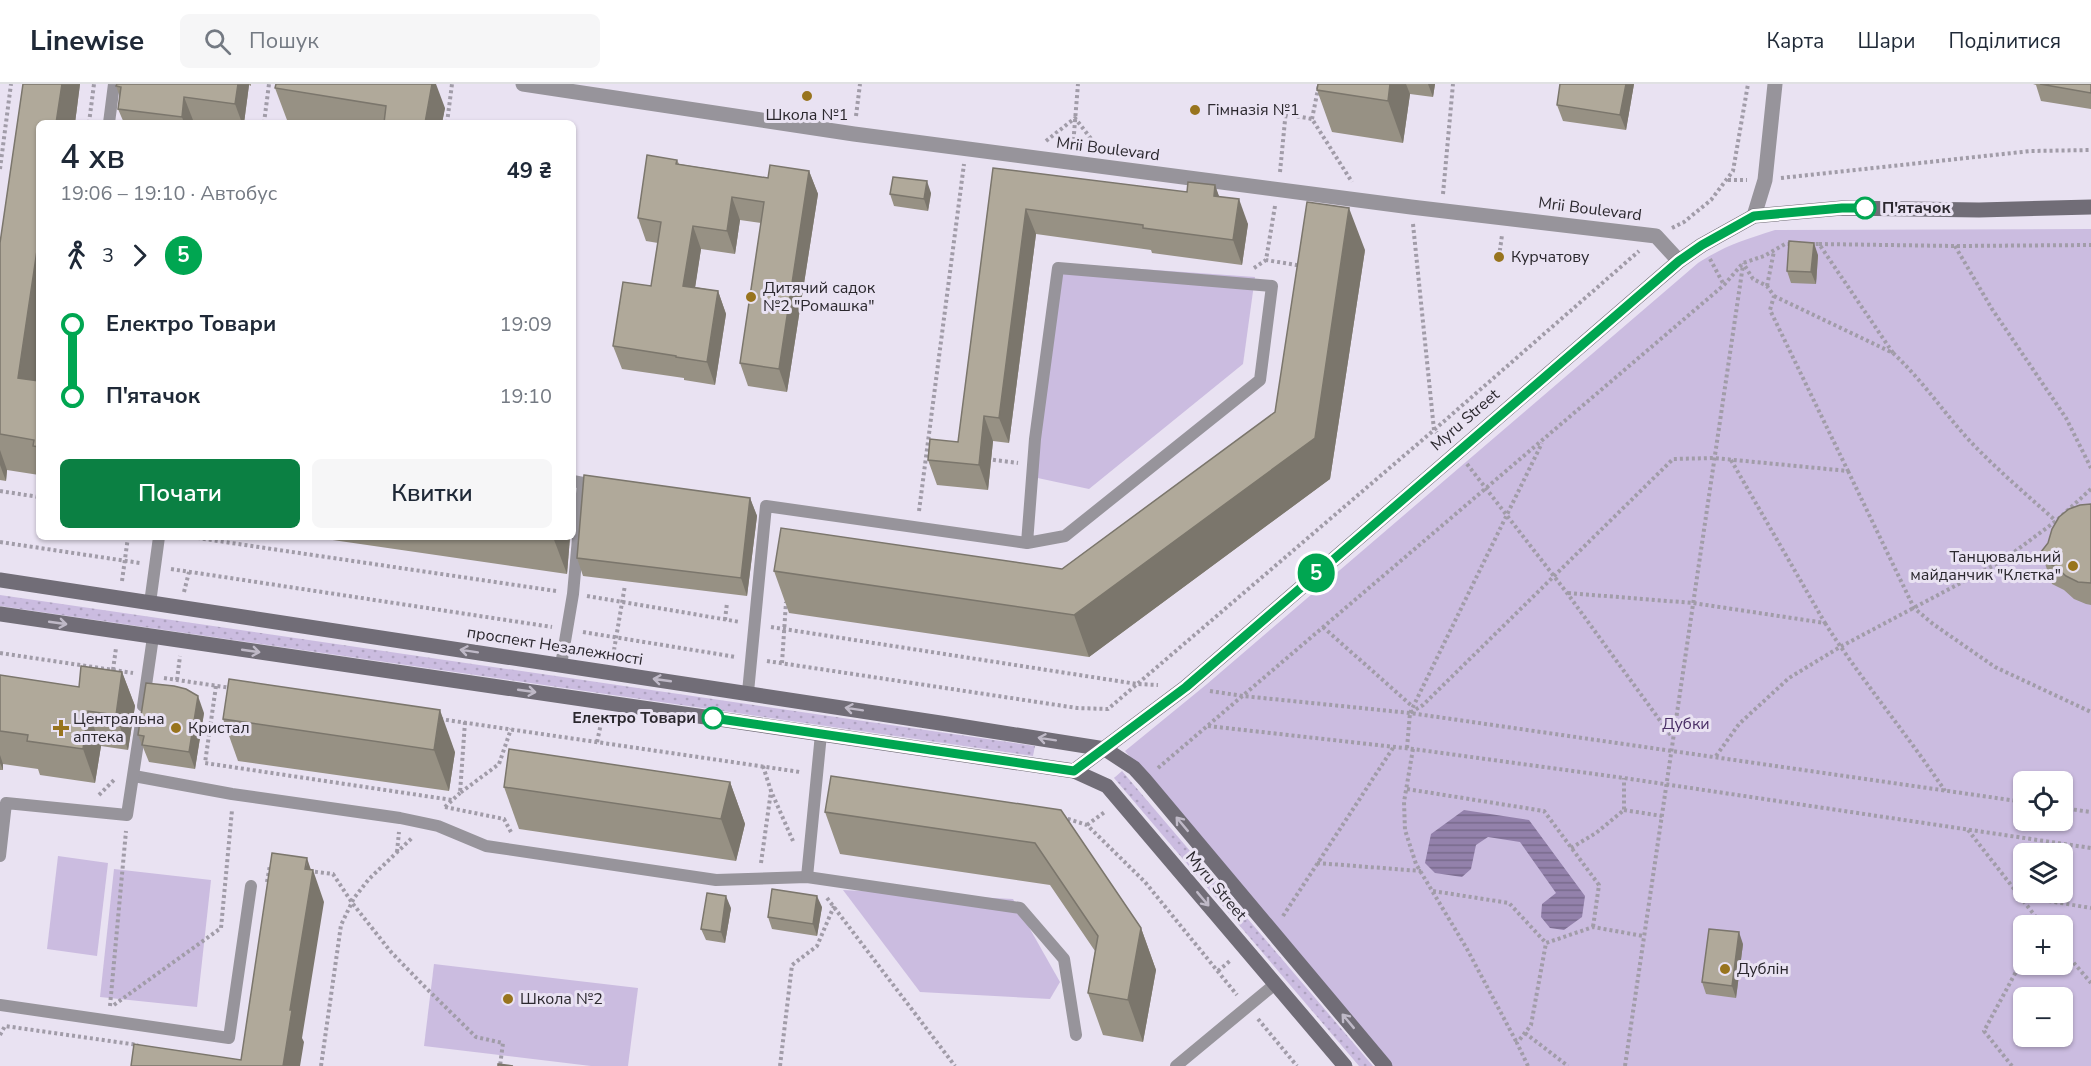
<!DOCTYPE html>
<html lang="uk">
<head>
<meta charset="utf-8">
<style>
	body { margin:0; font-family:"Nunito Sans",sans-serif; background:#f6f6f7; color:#1f2937; height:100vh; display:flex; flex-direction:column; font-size:22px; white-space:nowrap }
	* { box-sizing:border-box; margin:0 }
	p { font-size:20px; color:#747a83 }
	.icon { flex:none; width:33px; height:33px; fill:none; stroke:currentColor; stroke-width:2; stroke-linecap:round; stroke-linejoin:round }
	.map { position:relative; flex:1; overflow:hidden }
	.drawer { position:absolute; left:36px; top:36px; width:540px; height:420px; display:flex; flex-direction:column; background:#fff; border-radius:9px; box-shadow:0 2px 4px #0004 }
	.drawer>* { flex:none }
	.badge { padding:0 12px; border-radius:20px; font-size:21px; line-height:39px }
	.buttons { position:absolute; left:2013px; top:687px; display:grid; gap:12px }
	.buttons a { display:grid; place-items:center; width:60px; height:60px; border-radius:9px; background:#fff; box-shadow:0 2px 4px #0004; font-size:30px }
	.map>.badge { position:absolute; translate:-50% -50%; box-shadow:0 0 0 3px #fff }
	.legs { display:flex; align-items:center; gap:9px; height:66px; padding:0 24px; font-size:20px }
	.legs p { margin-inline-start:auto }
	.overview { display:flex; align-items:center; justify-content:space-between; height:102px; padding:0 24px }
	h1 { font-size:33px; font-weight:600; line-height:45px }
	.primary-button { display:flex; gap:12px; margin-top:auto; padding:12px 24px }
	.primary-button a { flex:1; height:69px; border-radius:9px; background:#0b8043; color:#fff; font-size:24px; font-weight:600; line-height:69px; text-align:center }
	.primary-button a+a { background:#f6f6f7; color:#1f2937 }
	ul { padding:0 24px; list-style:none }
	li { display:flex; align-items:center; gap:21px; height:72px; font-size:22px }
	li i { display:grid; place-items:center; width:9px; height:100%; margin:0 8px; background:currentColor }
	li i::after { content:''; width:15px; height:15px; margin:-8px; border:4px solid; border-radius:50%; background:#fff }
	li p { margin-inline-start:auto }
	li:first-child i { background:linear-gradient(#0000 50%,currentColor 0) }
	li:last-child i { background:linear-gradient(currentColor 50%,#0000 0) }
	header { display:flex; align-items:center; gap:36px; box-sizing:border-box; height:84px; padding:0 30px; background:#fff; border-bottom:2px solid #e0e1e3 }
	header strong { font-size:28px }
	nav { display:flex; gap:33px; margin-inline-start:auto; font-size:21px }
	.search { width:420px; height:54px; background:#f6f6f7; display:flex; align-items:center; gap:15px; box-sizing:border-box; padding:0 21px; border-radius:9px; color:#747a83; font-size:22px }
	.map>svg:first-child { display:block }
	.grass { fill:url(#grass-dots) }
	.green { fill:#cbbce0; fill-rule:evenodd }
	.water { fill:url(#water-rules) }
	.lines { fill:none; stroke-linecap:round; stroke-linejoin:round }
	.path { stroke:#a19ca8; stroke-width:4; stroke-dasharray:3 3; stroke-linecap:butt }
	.lane { stroke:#97949b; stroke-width:12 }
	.street { stroke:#97949b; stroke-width:15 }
	.secondary { stroke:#716d77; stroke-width:15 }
	.wall { fill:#979184 }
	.shaded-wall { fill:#7b766c }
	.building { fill:#b0a99a; stroke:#7b766c; stroke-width:1.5 }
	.oneway { stroke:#bfb9c7 }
	.line-1-casing { stroke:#fff; stroke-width:14 }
	.line-1 { stroke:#00a651; stroke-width:9 }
	.poi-dot { fill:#98741e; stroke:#e9e2f2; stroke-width:2 }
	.stop-1-dot { fill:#fff; stroke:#00a651; stroke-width:3 }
	.labels { text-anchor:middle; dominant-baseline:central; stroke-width:6; stroke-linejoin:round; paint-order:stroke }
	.poi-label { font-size:16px; fill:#2b282e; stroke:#e9e2f2; text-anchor:start }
	.street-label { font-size:16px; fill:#2b282e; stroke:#e9e2f2 }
	.stop-label { font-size:16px; font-weight:bold; fill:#2b282e; stroke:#e9e2f2; text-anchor:start }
	.park-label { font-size:16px; fill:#4b3067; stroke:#e9e2f2 }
</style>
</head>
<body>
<header>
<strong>Linewise</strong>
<div class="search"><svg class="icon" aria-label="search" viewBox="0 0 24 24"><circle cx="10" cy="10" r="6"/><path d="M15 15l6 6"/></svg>Пошук</div>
<nav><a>Карта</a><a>Шари</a><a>Поділитися</a></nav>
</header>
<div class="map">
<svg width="2091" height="982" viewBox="0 0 2091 982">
	<defs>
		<pattern id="grass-dots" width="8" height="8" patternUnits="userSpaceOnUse" patternTransform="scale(1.5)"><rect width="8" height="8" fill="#cbbce0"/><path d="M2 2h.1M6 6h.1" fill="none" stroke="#aea2c0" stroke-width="1.8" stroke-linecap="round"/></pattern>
		<pattern id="water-rules" width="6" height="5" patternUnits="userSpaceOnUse" patternTransform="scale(1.5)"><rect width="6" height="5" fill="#9381ab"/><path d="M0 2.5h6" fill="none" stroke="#786a8c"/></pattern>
	</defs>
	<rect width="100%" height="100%" fill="#e9e2f2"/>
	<g class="grass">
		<path d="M0,511L1035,662L1033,672L0,522Z"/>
		<path d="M1122,687L1373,982H1359L1114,694Z"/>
	</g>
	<g class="green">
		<path d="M2091,145V982H1391L1125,667L1207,600L1698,179C1726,161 1744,156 1775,146ZM2024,698H2062V736H2024ZM2024,770H2062V808H2024ZM2024,842H2062V880H2024ZM2024,914H2062V952H2024Z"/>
		<path d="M1056,179L1255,193L1243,280L1089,405L1033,393Z"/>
		<path d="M58,772L108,779L97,872L47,865Z"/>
		<path d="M114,785L211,796L197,923L100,913Z"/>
		<path d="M843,806L1013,815L1060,898L1050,915L920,908Z"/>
		<path d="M434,880L638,904L628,982H591L424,962Z"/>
	</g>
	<path class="water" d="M1464,726L1529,736L1585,812L1582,833L1564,846L1550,844L1541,833L1542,820L1556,809L1520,758L1488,753L1476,761L1471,785L1462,793L1435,789L1425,779L1431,750Z"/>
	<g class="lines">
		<g class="path">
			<path d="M1285,30L1312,35L1352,98"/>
			<path d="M856,32L860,0"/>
			<path d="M1312,35L1319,0"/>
			<path d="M89,39L94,0"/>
			<path d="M264,39L269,0"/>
			<path d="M447,39L452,0"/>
			<path d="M1046,57L1075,34L1099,65"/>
			<path d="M1073,62L1078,0"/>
			<path d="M0,85L11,0"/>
			<path d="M1280,88L1286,26"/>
			<path d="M1781,94L2031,67L2091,66"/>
			<path d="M1728,96H1747"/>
			<path d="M1443,110L1453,0"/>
			<path d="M1275,122L1266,176L1302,182"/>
			<path d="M1413,140L1434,346L1446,358"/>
			<path d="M1672,144L1684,138L1711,116L1733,87L1748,0"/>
			<path d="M1819,160L1955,162L2091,161"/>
			<path d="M1955,162L1992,225L2066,334L2091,384"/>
			<path d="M1499,173L1502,151"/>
			<path d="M1710,175L1724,201"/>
			<path d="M1254,184L1266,176"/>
			<path d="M1767,202L1774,167"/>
			<path d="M1774,212L1893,269L1819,160H1811"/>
			<path d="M1893,269C1921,295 1942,326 1968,355C1995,384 2026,410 2056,437"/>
			<path d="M987,375L1018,379"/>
			<path d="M1467,380L1567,509L1672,653"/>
			<path d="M1848,387L1914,524L1933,540L1995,583L2091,628"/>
			<path d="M0,407L39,413"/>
			<path d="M919,427L964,80"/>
			<path d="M191,453L556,507"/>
			<path d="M0,458L140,479"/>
			<path d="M171,485L552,543"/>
			<path d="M122,497L128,453"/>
			<path d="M184,508L189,488"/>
			<path d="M1568,509L1693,519L1825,539L1731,376"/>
			<path d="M587,512L740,538"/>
			<path d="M725,536L727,519"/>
			<path d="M1825,539C1862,597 1907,650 1945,707"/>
			<path d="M771,543L1137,600L1158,601"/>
			<path d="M1323,543L1412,622"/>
			<path d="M583,548L736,573"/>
			<path d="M0,569L133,589"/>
			<path d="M613,572L625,501"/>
			<path d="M767,577L1077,624L1108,625L1434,346L1639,167"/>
			<path d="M782,579L786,518"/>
			<path d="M113,586L116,564"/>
			<path d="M164,594L231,604"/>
			<path d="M177,596L180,572"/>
			<path d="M216,602L205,679L452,716"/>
			<path d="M1210,607L1243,612L1410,629L2024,718"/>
			<path d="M1410,629L1542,359"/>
			<path d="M440,635L800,688"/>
			<path d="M465,638L460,709L499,680L511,645"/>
			<path d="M1208,642L1413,665L1624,694L2091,764"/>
			<path d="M597,658L602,635"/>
			<path d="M1407,664L1410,629L1423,621L1673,375L1714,374L1848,387L1770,226L1774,212L1767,202L1753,195L1743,179"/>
			<path d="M1413,665L1404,718L1405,746L1416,780L1467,865L1517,959"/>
			<path d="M1716,672L1739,640L1789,594L1840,563L2002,477L2056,437L2091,405"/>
			<path d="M763,682L771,707L793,757"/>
			<path d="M1158,684L1724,201L1743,179L1764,172L1785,160H1792"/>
			<path d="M1407,705L1544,727L1599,801L1593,843"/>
			<path d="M99,711L115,695"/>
			<path d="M445,723L504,735L512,750"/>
			<path d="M445,723L460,709"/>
			<path d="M2062,724L2091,728"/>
			<path d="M1624,726L1662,732"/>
			<path d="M1062,733L1087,741L1145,798L1237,911"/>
			<path d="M1087,741L1106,727"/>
			<path d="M1968,746L2043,842"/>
			<path d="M1571,764L1596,749L1624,726V694"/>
			<path d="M397,768L399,748"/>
			<path d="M761,779L771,707"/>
			<path d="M1317,779L1421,787"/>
			<path d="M309,787L333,790L353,820L391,868L423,901L476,953L503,959L500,982"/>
			<path d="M267,798L270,781H274"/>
			<path d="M1433,807L1509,819L1546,859"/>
			<path d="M2019,812L2091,824"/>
			<path d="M827,814L955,982"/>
			<path d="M1283,832L1393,664"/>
			<path d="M2062,865L2091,899"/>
			<path d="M1218,887L1231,876"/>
			<path d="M114,921L221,844L232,726"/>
			<path d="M110,922L126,747"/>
			<path d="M1258,935L1297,982"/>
			<path d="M1525,949L1568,982"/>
			<path d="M0,951L5,942L138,961"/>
			<path d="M321,982L341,841L354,814L369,795L413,753"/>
			<path d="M780,982L792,881L817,862L834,822"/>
			<path d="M1528,982L1517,959L1531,941L1546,859L1593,843L1643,852"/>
			<path d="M1625,982L1743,181"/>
			<path d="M2012,982L1984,947L2024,873"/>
		</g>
		<g class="lane">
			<path d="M109,39L114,0"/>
			<path d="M150,519L159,453"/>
			<path d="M561,581L573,510L583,399L573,397"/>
			<path d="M748,608L766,422L1027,459L1065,452L1260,296L1272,202L1058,184L1035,355L1027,459"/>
			<path d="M143,622L153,553"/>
			<path d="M134,692L232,710L400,734L438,742L486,762L716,796L807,793L1020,824L1064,875L1076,951"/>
			<path d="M0,772L6,719L127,731L141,639"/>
			<path d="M807,793L821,650"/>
			<path d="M0,921L229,954L251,802"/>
			<path d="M1176,982L1275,900"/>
		</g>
		<g class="street">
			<path d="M523,0L854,50L1411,123L1656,152L1679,177"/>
			<path d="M1754,132L1765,96L1775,0"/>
		</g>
		<g class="secondary">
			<path d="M0,496C368,553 737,606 1105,665L1134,684L1145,696L1385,982"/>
			<path d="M0,530L1074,687L1107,702L1345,982"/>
			<path d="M1074,687L1186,603L1679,177L1702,161L1754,132L1842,124L1979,126L2091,123"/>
		</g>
	</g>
	<g class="wall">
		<path d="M23,0H80L75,39H39V279L36,296L39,297V391L7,386L6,397L0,396V159Z"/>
		<path d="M117,0H251V2L249,1L244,39H214L193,36L192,39H124L118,25L120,13L116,2Z"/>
		<path d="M1390,0H1435L1433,13L1410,10L1403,59L1332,48L1317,6Z"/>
		<path d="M1560,0H1634L1626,46L1563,37L1557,21Z"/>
		<path d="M2033,0H2091V25L2041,17L2036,1Z"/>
		<path d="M275,4L445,24L442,39H307L287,36Z"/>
		<path d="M677,76L679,80L768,94L809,87L818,110L787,308L748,302L740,279L761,139L740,136L735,170L701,165L695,203L718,207L726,230L715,301L684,296V294L622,285L613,262L651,202L658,159L646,157L638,134Z"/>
		<path d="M993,84L1187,108L1215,101L1219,113L1248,140L1242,181L1152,169L1151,166L1036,150L1009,359L993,357L988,406L937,401L928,376L958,358Z"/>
		<path d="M931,109L928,127L894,122L890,110Z"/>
		<path d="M1365,166L1330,395L1089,573L789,529L774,487L1062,485L1275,328Z"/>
		<path d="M1818,171L1816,200L1791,199L1787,187Z"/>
		<path d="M750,414L757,432L747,512L583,492L577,474Z"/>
		<path d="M2091,420V521L2086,520L2074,515L2064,506L2052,500L2041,468L2048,459Z"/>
		<path d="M312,453H570L567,490Z"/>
		<path d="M122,588L135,622L128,666L101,662L95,699L40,691L38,685L3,680V686H0V591L79,603Z"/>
		<path d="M204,629L195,685L149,678L138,651Z"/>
		<path d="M223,635L455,668L449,707L238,677Z"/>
		<path d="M730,698L745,740L736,777L519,745L504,703Z"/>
		<path d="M1061,726L1141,844L1156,886L1143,958L1103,951L1088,909L1095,867L1050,801L840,770L825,728Z"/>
		<path d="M822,823L817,852L772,845L768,833Z"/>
		<path d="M731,824L725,859L706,856L701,845Z"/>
		<path d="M1743,860L1736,914L1706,910L1702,898Z"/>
	</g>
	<g class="shaded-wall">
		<path d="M62,0H80L75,39H56Z"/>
		<path d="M238,0H249V1L244,39H242L235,20Z"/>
		<path d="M432,0H436L445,24L442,39H425Z"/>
		<path d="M1390,0H1406L1410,10L1403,59L1388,17Z"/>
		<path d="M1428,0H1435L1433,13Z"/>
		<path d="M1626,0H1634L1626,46L1620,31Z"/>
		<path d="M184,13L193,36L192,39H184L182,33Z"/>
		<path d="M809,87L818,110L787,308L779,285Z"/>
		<path d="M927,97L931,109L928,127L924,115Z"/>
		<path d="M1215,101L1224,126L1214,112Z"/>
		<path d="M732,113L740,136L735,170L727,147Z"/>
		<path d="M1239,115L1248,140L1242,181L1233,156Z"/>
		<path d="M1349,124L1365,166L1330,395L1089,573L1074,531L1315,354Z"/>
		<path d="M1026,125L1036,150L1009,359L999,334Z"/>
		<path d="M693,142L701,165L692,224L683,202Z"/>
		<path d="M39,153V279L31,330L18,294Z"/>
		<path d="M1814,159L1818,171L1816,200L1811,188Z"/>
		<path d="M718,207L726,230L715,301L707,278Z"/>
		<path d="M984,332L993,357L988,406L979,381Z"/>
		<path d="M0,366L7,386L6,397L0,381Z"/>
		<path d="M750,414L757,432L747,512L741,494Z"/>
		<path d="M553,453H570L567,490Z"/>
		<path d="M122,588L135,622L128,666L116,631Z"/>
		<path d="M198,612L204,629L195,685L189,668Z"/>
		<path d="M440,626L455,668L449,707L434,666Z"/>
		<path d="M88,627L101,662L95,699L83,665Z"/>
		<path d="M0,671L3,680V686L0,679Z"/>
		<path d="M730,698L745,740L736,777L721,735Z"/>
		<path d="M307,774L312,789L313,786L324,818L302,954L304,958L300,982H283Z"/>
		<path d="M726,812L731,824L725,859L721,848Z"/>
		<path d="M817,812L822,823L817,852L813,840Z"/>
		<path d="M1141,844L1156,886L1143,958L1128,916Z"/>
		<path d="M1739,848L1743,860L1736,914L1732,902Z"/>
	</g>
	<g class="building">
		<path d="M23,0H62L56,39H39V153L18,294L39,297V363L33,362L34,356L0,350V159Z"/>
		<path d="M117,0H238L235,20L184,13L182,33L118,25L121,3L116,2Z"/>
		<path d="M276,0H432L425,39H384L386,22L275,4Z"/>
		<path d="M1318,0H1390L1388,17L1317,6Z"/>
		<path d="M1560,0H1626L1620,31L1557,21Z"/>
		<path d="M2040,0H2091V9Z"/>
		<path d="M647,71L677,76L676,80L768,94L770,81L809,87L779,285L740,279L764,118L732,113L727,147L693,142L683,202L718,207L707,278L676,273V272L613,262L623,198L651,202L661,138L638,134Z"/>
		<path d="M993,84L1187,108L1188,98L1215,101L1214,112L1239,115L1233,156L1143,144V141L1026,125L999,334L984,332L979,381L928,376L930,355L958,358Z"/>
		<path d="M893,93L927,97L924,115L890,110Z"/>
		<path d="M1307,118L1349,124L1315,354L1074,531L774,487L781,444L1062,485L1275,328Z"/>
		<path d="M1789,157L1814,159L1811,188L1787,187Z"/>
		<path d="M584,391L750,414L741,494L577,474Z"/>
		<path d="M2091,420V499L2078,498L2066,492L2056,483L2044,477L2041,468L2048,459L2052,445L2059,433L2069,425L2080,421Z"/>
		<path d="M81,582L122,588L116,631L88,627L83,665L27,657L28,651L0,647V591L79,603Z"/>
		<path d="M229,595L440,626L434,666L223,635Z"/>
		<path d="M146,599L174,602L186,605L198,612L189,668L142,661L144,652L138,651Z"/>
		<path d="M509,665L730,698L721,735L504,703Z"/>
		<path d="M831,692L1061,726L1141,844L1128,916L1088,909L1098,852L1035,759L825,728Z"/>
		<path d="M272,769L307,774L305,785L313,786L290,926H292L283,982H131L134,960L241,976Z"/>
		<path d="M772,805L817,812L813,840L768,833Z"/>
		<path d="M707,809L726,812L721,848L701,845Z"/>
		<path d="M1709,845L1739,848L1732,902L1702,898Z"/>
		<path d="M498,980L513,982H498Z"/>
	</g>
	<defs><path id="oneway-shaft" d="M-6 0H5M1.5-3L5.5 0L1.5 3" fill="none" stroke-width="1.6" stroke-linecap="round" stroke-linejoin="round" transform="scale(1.5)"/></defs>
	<g class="oneway">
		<use href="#oneway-shaft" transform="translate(58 539) rotate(8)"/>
		<use href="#oneway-shaft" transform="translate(251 567) rotate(8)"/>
		<use href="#oneway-shaft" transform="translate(469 567) rotate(-171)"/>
		<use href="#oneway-shaft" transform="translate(662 596) rotate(-172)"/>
		<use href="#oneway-shaft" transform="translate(527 607) rotate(8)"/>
		<use href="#oneway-shaft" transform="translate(854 625) rotate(-171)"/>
		<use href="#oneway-shaft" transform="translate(1047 655) rotate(-171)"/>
		<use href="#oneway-shaft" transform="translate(1182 740) rotate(-130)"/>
		<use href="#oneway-shaft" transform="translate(1203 815) rotate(50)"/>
		<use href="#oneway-shaft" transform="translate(1348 937) rotate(-130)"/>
	</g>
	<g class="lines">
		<g class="line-1-casing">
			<path id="line-1" d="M713,634L1074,687L1186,603L1679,177L1702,161L1754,132L1842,124H1865"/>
		</g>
		<use href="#line-1" class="line-1"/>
	</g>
	<g class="poi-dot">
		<circle cx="807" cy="12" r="6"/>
		<circle cx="1195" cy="26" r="6"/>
		<circle cx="1499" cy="173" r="6"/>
		<circle cx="751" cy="213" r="6"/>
		<circle cx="2073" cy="482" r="6"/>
		<path d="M58 635h6v6h6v6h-6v6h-6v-6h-6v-6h6z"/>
		<circle cx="176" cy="644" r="6"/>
		<circle cx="1725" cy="885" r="6"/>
		<circle cx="508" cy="915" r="6"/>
	</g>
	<g class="stop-1-dot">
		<circle cx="1865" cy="124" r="10"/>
		<circle cx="713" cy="634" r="10"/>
	</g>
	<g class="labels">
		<g class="poi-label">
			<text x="1207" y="26">Гімназія №1</text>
			<text x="807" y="31" text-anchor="middle">Школа №1</text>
			<text x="1511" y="173">Курчатову</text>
			<text x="763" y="204">Дитячий садок<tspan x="763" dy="18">№2 "Ромашка"</tspan></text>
			<text x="2061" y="473" text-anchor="end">Танцювальний<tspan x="2061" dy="18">майданчик "Клєтка"</tspan></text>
			<text x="73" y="635">Центральна<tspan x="73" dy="18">аптека</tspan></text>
			<text x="188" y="644">Кристал</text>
			<text x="1737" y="885">Дублін</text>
			<text x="520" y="915">Школа №2</text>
		</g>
		<g class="street-label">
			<text transform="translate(1108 65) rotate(7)">Mrii Boulevard</text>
			<text transform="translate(1590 125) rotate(7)">Mrii Boulevard</text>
			<text transform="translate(1465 336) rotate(-41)">Myru Street</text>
			<text transform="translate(555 562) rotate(9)">проспект Незалежності</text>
			<text transform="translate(1216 802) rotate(50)">Myru Street</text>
		</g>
		<g class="stop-label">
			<text x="1882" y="124">П'ятачок</text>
			<text x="696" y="634" text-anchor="end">Електро Товари</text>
		</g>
		<g class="park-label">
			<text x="1686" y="640">Дубки</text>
		</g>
	</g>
</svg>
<div class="buttons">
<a><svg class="icon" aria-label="locate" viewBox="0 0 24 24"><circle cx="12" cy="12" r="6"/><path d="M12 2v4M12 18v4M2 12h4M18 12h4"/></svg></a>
<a><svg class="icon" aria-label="layers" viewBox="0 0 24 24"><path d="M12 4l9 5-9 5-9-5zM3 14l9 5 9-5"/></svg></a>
<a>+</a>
<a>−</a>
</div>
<b class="badge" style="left:1316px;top:489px;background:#00a651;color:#fff">5</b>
<section class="drawer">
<div class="overview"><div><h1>4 хв</h1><p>19:06 – 19:10 · Автобус</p></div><b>49 ₴</b></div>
<div class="legs"><svg class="icon" aria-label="walk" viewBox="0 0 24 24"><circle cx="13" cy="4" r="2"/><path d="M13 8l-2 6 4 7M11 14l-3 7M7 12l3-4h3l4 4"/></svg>3<svg class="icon" aria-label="forward" viewBox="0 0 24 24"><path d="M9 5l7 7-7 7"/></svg><b class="badge" style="background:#00a651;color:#fff">5</b></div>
<ul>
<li><i style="color:#00a651"></i><b>Електро Товари</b><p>19:09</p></li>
<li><i style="color:#00a651"></i><b>П'ятачок</b><p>19:10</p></li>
</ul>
<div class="primary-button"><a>Почати</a><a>Квитки</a></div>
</section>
</div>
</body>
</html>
